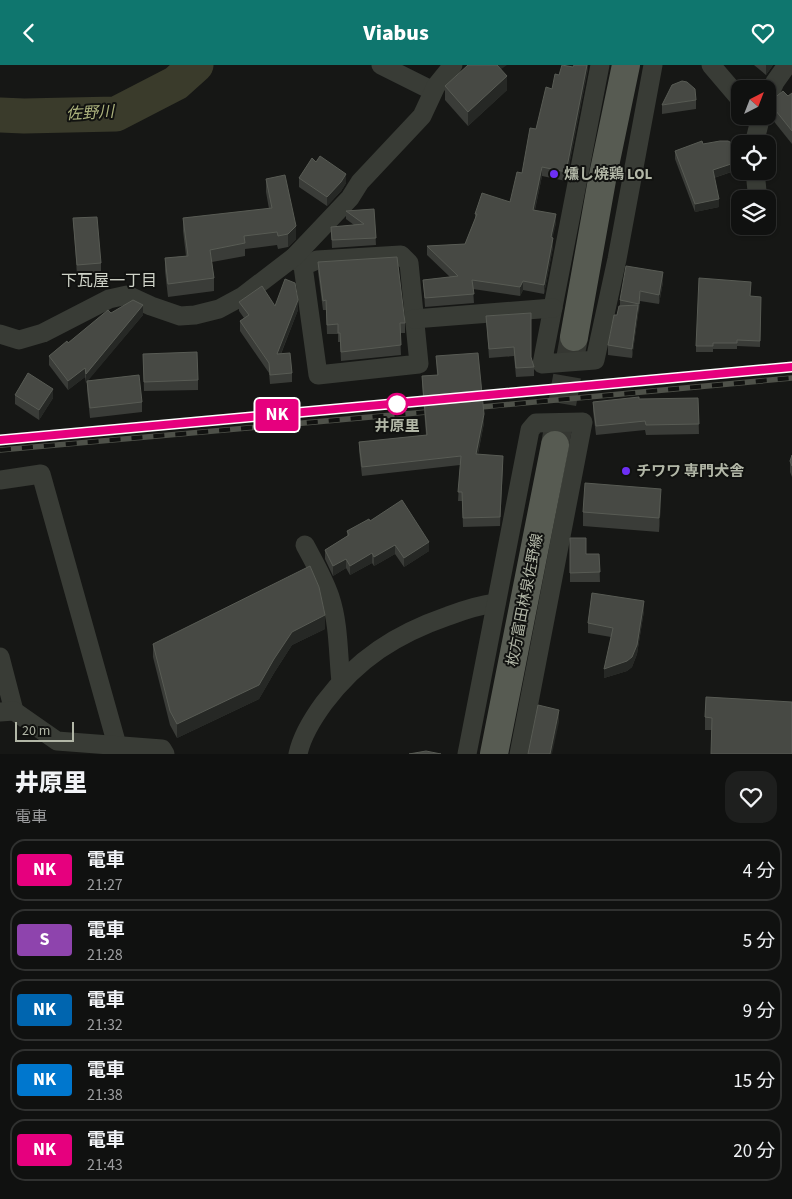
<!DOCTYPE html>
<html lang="ja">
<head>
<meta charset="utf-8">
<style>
	body { margin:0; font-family:"Source Sans 3","Noto Sans JP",sans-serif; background:#1e1f1e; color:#f1f3f6; height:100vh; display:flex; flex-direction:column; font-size:19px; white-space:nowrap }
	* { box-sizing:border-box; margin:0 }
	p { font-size:16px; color:#9c9d9f }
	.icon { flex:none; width:28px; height:28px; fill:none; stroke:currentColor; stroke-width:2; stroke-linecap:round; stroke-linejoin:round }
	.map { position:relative; height:689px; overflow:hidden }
	.details { display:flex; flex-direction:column; background:#101110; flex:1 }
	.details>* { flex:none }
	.badge { padding:0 10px; border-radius:4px; font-size:18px; line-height:32px }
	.needle { width:32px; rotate:42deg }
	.fabs { position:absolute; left:731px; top:15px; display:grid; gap:10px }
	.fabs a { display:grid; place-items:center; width:45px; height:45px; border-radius:10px; background:#101110; box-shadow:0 1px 4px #0004,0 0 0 1px #303130; font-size:25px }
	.scale { position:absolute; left:15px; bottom:12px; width:59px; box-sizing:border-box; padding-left:5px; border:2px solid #b2b7a7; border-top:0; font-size:14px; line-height:18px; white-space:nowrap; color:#b2b7a7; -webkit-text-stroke:4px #111210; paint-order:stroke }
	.map>.badge { position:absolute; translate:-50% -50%; box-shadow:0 0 0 2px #fff }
	.round { display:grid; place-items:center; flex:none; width:52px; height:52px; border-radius:15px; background:#1e1f1e }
	.headline { display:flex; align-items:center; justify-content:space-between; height:85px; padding:0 15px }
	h1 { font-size:24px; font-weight:800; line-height:38px }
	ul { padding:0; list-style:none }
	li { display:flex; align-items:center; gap:15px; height:62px; margin:0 10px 8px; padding:0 5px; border:2px solid #303130; border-radius:15px }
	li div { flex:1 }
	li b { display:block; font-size:19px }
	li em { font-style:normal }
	li .badge { min-width:55px; font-weight:700; text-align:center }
	header { display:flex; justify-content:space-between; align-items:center; height:65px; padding:0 15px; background:#0f766e; color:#fff; font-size:22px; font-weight:800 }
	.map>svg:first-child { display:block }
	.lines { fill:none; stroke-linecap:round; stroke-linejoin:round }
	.river { stroke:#3a3b2b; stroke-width:35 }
	.primary-tunnel { stroke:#353732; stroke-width:28; stroke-dasharray:28 14; stroke-linecap:butt }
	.street { stroke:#393c36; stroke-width:19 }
	.primary { stroke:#575b52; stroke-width:28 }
	.rail-casing { stroke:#4e5149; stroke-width:5.5 }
	.rail { stroke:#111210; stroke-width:4; stroke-dasharray:11; stroke-linecap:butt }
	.wall { fill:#3a3c38 }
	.shaded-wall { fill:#262825 }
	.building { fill:#474944; stroke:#585b54 }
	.line-casing { stroke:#fff; stroke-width:11 }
	.line { stroke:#e6007e; stroke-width:8 }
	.poi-dot { fill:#6d2ff5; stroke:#111210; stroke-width:2 }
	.stop-dot { fill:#fff; stroke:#e6007e; stroke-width:2.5 }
	.labels { text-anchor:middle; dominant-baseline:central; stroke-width:4; stroke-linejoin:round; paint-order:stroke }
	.poi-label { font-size:15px; font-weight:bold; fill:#b2b7a7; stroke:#111210; text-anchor:start }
	.stop-label { font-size:15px; font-weight:bold; fill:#b2b7a7; stroke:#111210 }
	.street-label { font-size:15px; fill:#b2b7a7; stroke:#111210 }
	.water-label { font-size:16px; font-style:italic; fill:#adb37d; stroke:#111210 }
	.neighbourhood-label { font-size:16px; fill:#cfd3c8; stroke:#111210 }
</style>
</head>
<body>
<header><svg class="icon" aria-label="back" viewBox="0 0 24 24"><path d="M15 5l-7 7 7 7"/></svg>Viabus<svg class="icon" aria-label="heart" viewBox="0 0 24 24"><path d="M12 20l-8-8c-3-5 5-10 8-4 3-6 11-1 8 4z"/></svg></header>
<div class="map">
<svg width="792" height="689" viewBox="0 0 792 689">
	<rect width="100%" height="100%" fill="#161715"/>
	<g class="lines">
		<path class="river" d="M0,50L24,51L116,49L176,18L196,0"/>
		<path class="primary-tunnel" d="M555,380L574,272"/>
		<g class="street">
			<path d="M381,0L433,26"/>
			<path d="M600,0L542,299L595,295L617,194L653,0"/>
			<path d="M711,0L740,34"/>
			<path d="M768,33L775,17L787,0"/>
			<path d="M754,79L761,51"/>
			<path d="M755,106L757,126"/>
			<path d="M294,192L303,201L318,310L419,299L409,198L401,190L317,195L303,201"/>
			<path d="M414,254L553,243"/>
			<path d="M0,269L19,275L43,268L109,234L127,230L151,241L180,251L195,250L219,244L243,231L294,192L350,133L360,117L422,51L436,21L453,0"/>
			<path d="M0,415L41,409L117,680"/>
			<path d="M305,480C314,497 324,514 330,532C339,559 338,590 341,617"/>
			<path d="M0,592L14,646"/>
			<path d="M0,647L14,646L57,676L162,684L165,689"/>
			<path d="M298,689C302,670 313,653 324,638C357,594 396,569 448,551C464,545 478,540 496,538"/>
			<path d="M467,689L530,365L536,358L583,357L519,689"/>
		</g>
		<g class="primary">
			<path d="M574,272L602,115L626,0"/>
			<path d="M494,689L555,380"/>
		</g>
		<g class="rail-casing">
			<g id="rail">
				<path d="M468,332L792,302"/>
				<path d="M471,343L792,313"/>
				<path d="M0,375L436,335"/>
				<path d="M0,385L438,346"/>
			</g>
		</g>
		<use href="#rail" class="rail"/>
	</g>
	<g class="wall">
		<path d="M588,0V4L566,116L542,111L535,145L556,158L552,173L553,182L544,229L523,225L520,231L473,224L474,238L425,242L423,215L450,212L427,190V181L465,179L475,154V149L510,137L522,108L536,64L552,24L559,10L573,2Z"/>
		<path d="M754,0H773L766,10Z"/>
		<path d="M501,4L507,25L468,61L445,35V21Z"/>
		<path d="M792,28V79L772,54V35L788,31Z"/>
		<path d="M696,35V44L662,49V40Z"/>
		<path d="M703,79L740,104L714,113L719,142L695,147L675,94V86Z"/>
		<path d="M316,97L346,118L341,126L327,141L299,122V113Z"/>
		<path d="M266,114L296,174L288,182L278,184L277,180L245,184V191L212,197L214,213V226L168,232L165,206V193L186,191L183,166V153L269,144L266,127Z"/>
		<path d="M374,144L376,180L332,183L331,162L354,160L346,154V146Z"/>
		<path d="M73,153L101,198V208L77,210Z"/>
		<path d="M318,197L405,258V268H400L401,290L341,296L340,277H338V269H327L326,245H323L318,207Z"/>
		<path d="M663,217L659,239L640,236L632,293L608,290V280L620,241V235Z"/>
		<path d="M751,231L761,232L760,282L737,281V284H713V287H696V281Z"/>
		<path d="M239,237L298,245L281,289L292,308V317L270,319L269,308L240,266V256L244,253L239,246Z"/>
		<path d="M111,248L143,250L88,315L142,337V347L90,353L87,325V317L86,318L85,312L68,325L49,300V291Z"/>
		<path d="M486,251L531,293L534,302V311L516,312L514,291L489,293Z"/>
		<path d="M143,289L198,315V325L144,326Z"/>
		<path d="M436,291L484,358L478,389L503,401L500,461L463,462L462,436H458L460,400L362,411L359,386V377L426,370L422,320V311L437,310Z"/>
		<path d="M15,330L53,333L39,355L15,339Z"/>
		<path d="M698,333L699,369L646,370L645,365L596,370L593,346V337Z"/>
		<path d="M792,390V412L790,407V396Z"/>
		<path d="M661,438L659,467L583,461V447Z"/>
		<path d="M370,456L429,486L404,502L395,489L374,501L372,498L350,510L346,503L333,511L325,494V485L347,471V466Z"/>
		<path d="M570,473L586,489H599L600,517H570Z"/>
		<path d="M644,546L637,589L632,602L627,606L604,613L611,572L588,568V558Z"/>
		<path d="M325,564L292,580L274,608L259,634L177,673L170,660L153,592V579Z"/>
		<path d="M792,637L712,665H705V652Z"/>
	</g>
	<g class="shaded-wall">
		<path d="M493,0H507L493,10Z"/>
		<path d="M587,0H588V4L566,116V107Z"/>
		<path d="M766,0H773L766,10Z"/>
		<path d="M507,11V25L468,61V47Z"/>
		<path d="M740,96V104L713,113V105Z"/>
		<path d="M542,102V111L533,153V145Z"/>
		<path d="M346,109V118L341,126L327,141V132Z"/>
		<path d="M719,134V142L695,147V139Z"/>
		<path d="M556,149V158L551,181V172Z"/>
		<path d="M296,161V174L288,182V169Z"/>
		<path d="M553,173V182L544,229V220Z"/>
		<path d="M663,207V217L659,239V230Z"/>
		<path d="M523,216V225L520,231V222Z"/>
		<path d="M640,226V236L639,248V239Z"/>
		<path d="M298,235V245L277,298V289Z"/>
		<path d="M143,240V250L86,318V309Z"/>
		<path d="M638,240V249L632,293V284Z"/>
		<path d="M85,303V312L68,325V316Z"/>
		<path d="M53,324V333L39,355V345Z"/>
		<path d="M484,349V358L476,398V389Z"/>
		<path d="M661,424V438L659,467V453Z"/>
		<path d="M429,477V486L404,502V493Z"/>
		<path d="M395,480V489L374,501V492Z"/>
		<path d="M372,488V498L350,510V501Z"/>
		<path d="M346,494V503L333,511V501Z"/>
		<path d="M644,536V546L637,589L632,602L627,606L604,613V604Z"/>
		<path d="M325,550V564L292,580L274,608L259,634L177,673V659L292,567Z"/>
		<path d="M559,645V657L552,689H550Z"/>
	</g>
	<g class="building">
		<path d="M468,0H497L507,11L468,47L445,21Z"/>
		<path d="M562,0L573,2L574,0H587L566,107L542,102L533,145L556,149L551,172L553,173L544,220L523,216L520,222L472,215L474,229L425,233L423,215L458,211L427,181L465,179L477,149H475L482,128L510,137L517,107L522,108L530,63L536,64L546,22L552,24L555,9L559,10Z"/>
		<path d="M682,16L687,17L695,24L696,35L662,40L672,20Z"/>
		<path d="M783,26L788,31L792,28V66L772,41V35Z"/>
		<path d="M702,76L703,79L720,76H728L740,82V96L713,105L719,134L695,139L675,86Z"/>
		<path d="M320,91L346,109L341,117L327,132L299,113L312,93L316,97Z"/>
		<path d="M285,110L296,161L288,169L278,171L277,167L244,171L245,178L210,185L214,213L168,219L165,193L188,191L183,153L272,143L266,114Z"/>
		<path d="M374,144L376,173L332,175L331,162L364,159L346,146Z"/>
		<path d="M97,152L101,198L77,200L73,153Z"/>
		<path d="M397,192L405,258H400L401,280L341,287L340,268H338V259L327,260L326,235L323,236L318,197Z"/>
		<path d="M626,201L663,207L659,230L640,226L639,239L620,235Z"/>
		<path d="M699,213L751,217L750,231L761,232L760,276L737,275V278H713V281H696Z"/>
		<path d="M285,214L295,218L298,235L277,289L290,288L292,308L270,310L269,298L240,256L249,250L239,237L262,221L275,241Z"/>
		<path d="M133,235L143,240L86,309L85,303L68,316L49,291L67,276L68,278L108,245L111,248Z"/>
		<path d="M638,240L632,284L608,280L614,250H617L619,241Z"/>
		<path d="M531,248V292L534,302L516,303L514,282L489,284L486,251Z"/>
		<path d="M197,287L198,315L144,317L143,289Z"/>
		<path d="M478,288L484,349L476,389L503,391L500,452L463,453L462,427H458L461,391L362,402L359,377L427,370L422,311L438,310L436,291Z"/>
		<path d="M28,308L53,324L39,345L15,330Z"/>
		<path d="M139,310L142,337L90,343L87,316Z"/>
		<path d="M639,332V334L698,333L699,359L646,360L645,356L596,361L593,337Z"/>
		<path d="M792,390V401L790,396Z"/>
		<path d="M585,418L661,424L659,453L583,447Z"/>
		<path d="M402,435L429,477L404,493L395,480L374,492L372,488L350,501L346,494L333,501L325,485L349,470L347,466L369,454L370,456Z"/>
		<path d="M570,473H586V489H599L600,507L570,508Z"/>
		<path d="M310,501L319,522L325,550L292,567L274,594L259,620L177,659L170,646L153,579Z"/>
		<path d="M592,528L644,536L637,580L632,592L627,596L604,604L613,563L588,558Z"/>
		<path d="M706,632L792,637V689H711L712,653L705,652Z"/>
		<path d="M538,640L559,645L550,689H528Z"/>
		<path d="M426,686L441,689H409Z"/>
	</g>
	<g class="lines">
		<g class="line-casing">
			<path id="line" d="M0,375L792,302"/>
		</g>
		<use href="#line" class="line"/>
	</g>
	<g class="poi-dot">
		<circle cx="554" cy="109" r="5"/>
		<circle cx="626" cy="406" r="5"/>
	</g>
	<circle class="stop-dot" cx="397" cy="339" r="10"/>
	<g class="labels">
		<g class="poi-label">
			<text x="564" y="109">燻し焼鶏 LOL</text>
			<text x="636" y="406">チワワ 専門犬舎</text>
		</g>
		<g class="stop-label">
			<text x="397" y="361">井原里</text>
		</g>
		<g class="street-label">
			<text transform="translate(525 535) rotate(-79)">枚方富田林泉佐野線</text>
		</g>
		<g class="water-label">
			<text transform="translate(90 48) rotate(-3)">佐野川</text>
		</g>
		<g class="neighbourhood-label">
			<text x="109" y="216">下瓦屋一丁目</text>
		</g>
	</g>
</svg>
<div class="fabs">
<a><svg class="needle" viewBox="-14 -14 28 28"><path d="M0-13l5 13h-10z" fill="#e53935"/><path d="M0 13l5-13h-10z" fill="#9c9d9f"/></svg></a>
<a><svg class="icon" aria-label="locate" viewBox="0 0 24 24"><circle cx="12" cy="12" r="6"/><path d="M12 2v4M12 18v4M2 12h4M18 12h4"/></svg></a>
<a><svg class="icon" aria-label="layers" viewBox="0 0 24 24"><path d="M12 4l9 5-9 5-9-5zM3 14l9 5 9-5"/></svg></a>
</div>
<div class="scale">20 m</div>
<b class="badge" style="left:277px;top:350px;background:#e6007e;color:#fff">NK</b>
</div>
<section class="details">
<div class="headline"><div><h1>井原里</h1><p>電車</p></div><a class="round"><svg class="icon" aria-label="heart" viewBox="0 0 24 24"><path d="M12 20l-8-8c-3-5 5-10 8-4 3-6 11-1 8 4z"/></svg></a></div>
<ul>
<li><span class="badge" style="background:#e6007e;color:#fff">NK</span><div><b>電車</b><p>21:27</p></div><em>4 分</em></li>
<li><span class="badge" style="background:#8e44ad;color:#fff">S</span><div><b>電車</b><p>21:28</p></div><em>5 分</em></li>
<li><span class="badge" style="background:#0065af;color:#fff">NK</span><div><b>電車</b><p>21:32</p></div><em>9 分</em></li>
<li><span class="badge" style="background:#0077ce;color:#fff">NK</span><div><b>電車</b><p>21:38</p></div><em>15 分</em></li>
<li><span class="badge" style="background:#e6007e;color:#fff">NK</span><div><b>電車</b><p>21:43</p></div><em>20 分</em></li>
</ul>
</section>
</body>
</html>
